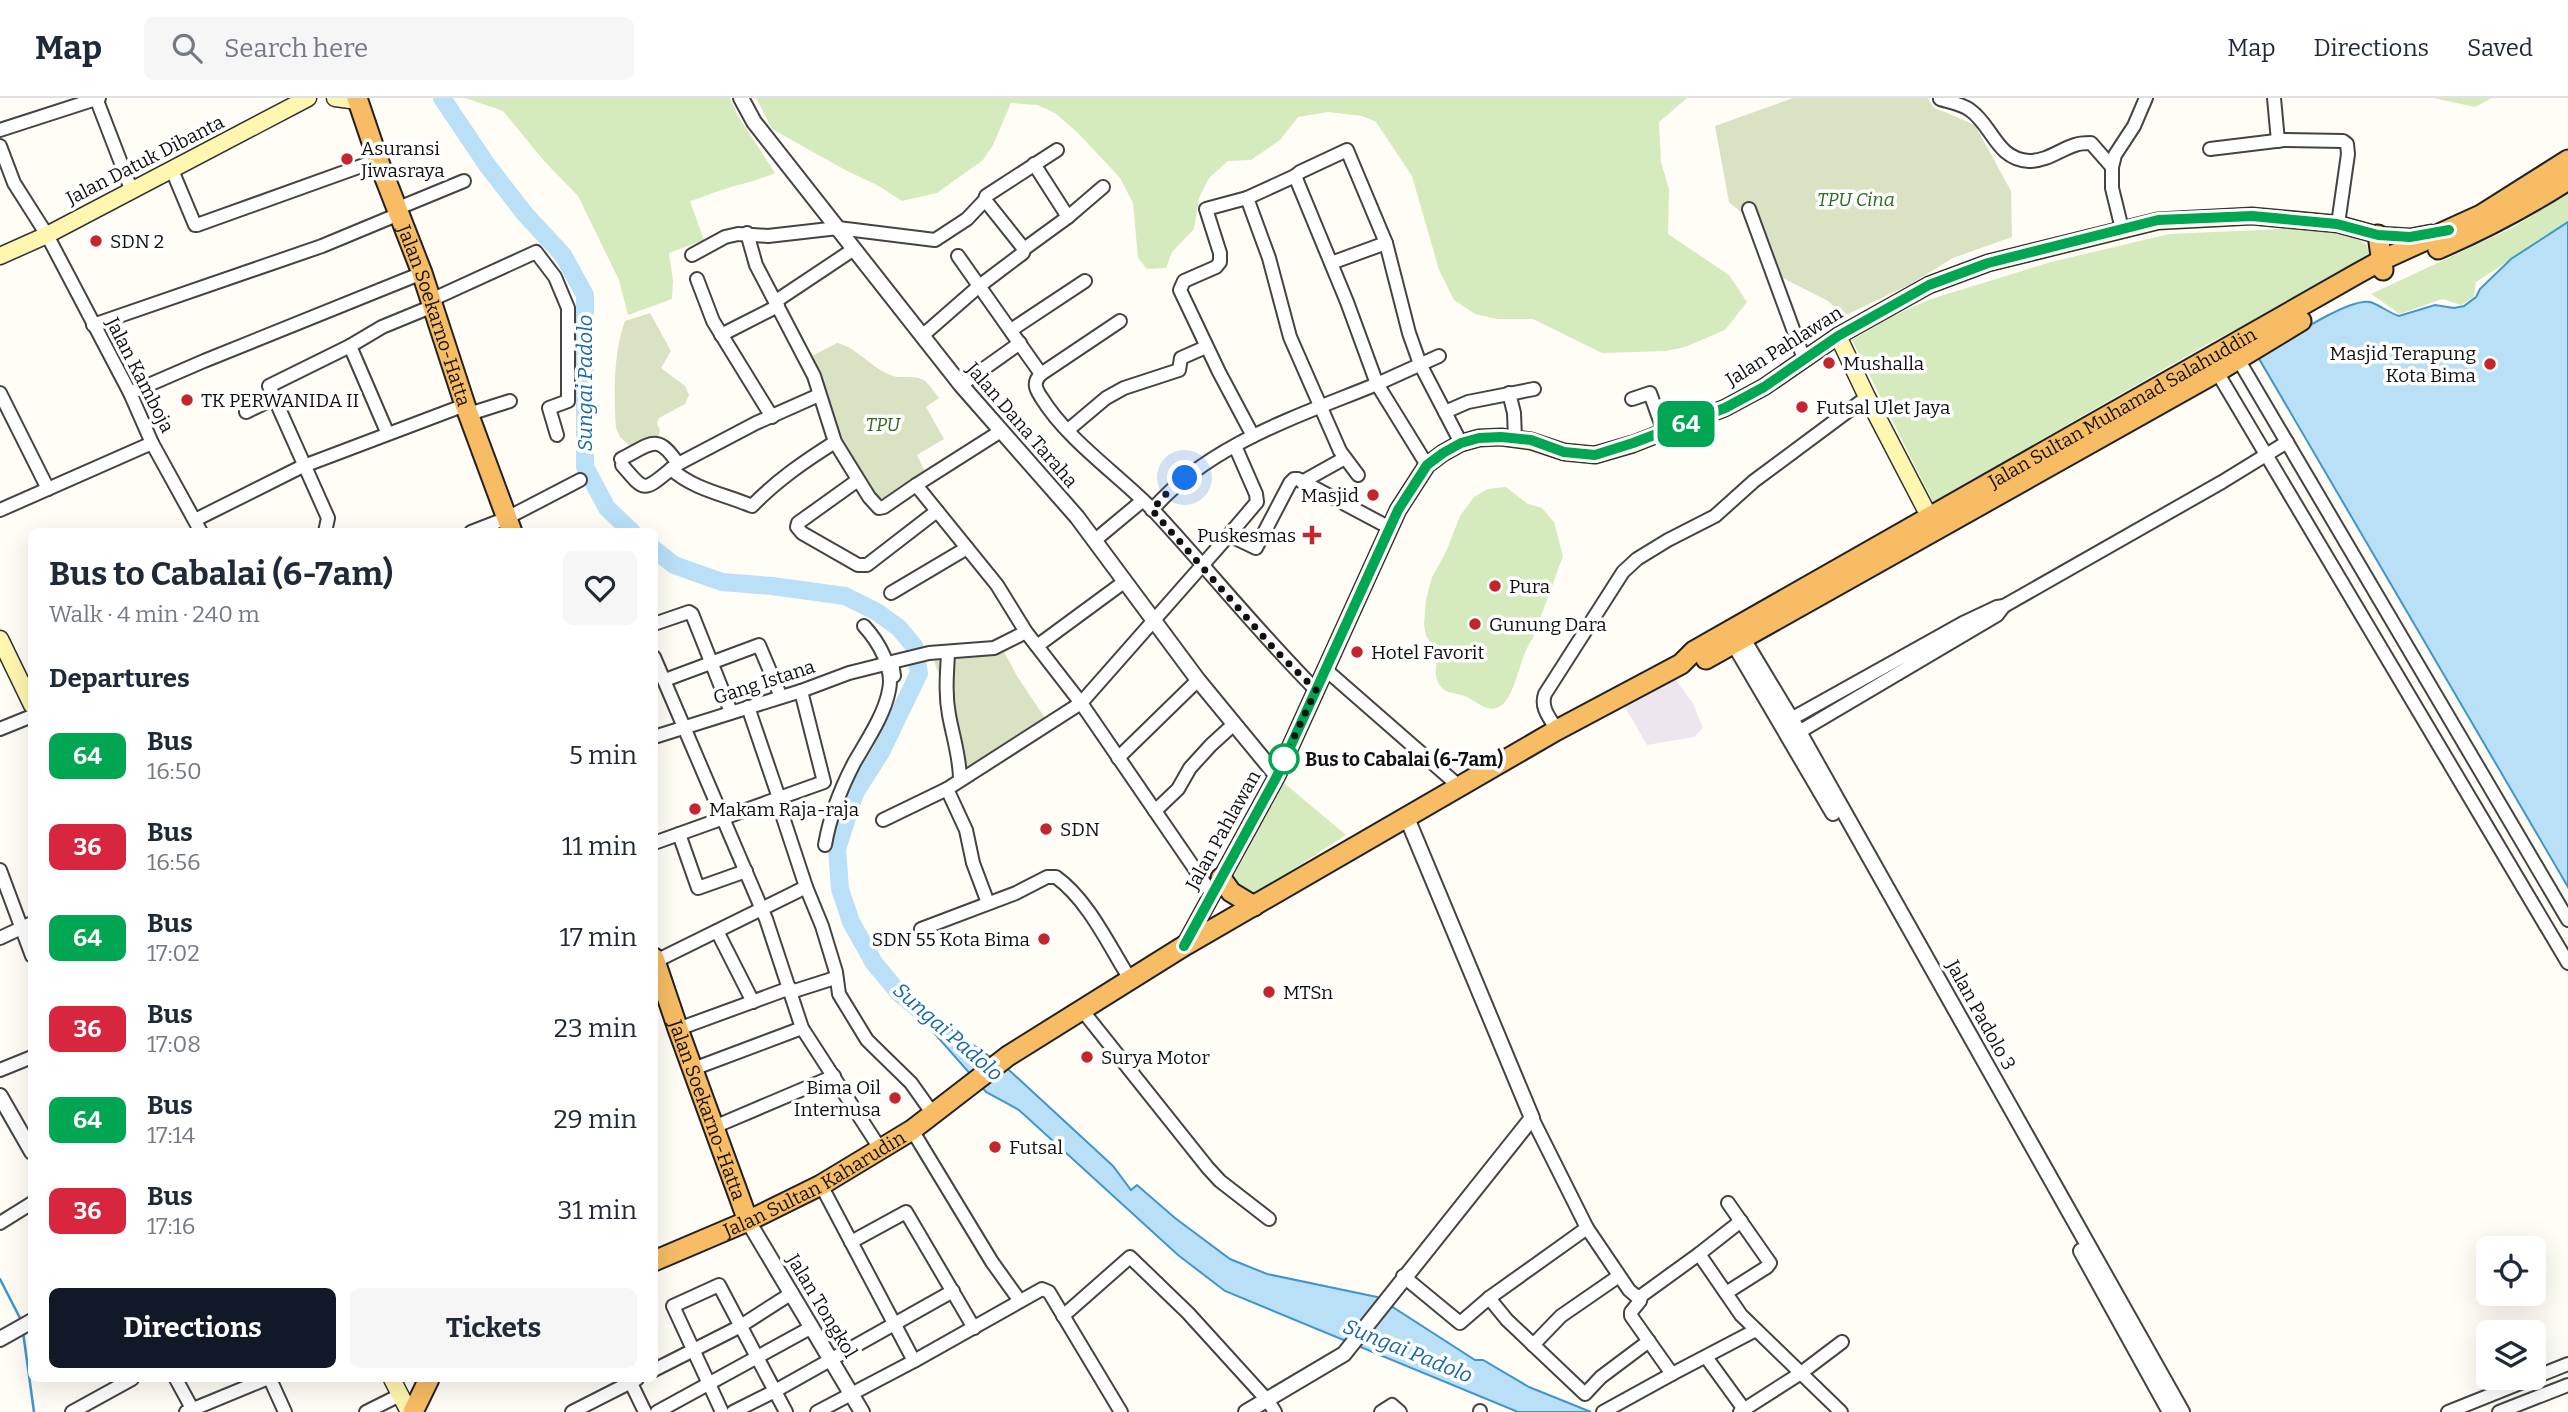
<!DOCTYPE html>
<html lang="en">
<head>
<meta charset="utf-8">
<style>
	body { margin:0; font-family:Bitter,serif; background:#f6f6f7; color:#1f2937; height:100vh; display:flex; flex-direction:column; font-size:26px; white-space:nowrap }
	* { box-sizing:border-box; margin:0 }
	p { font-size:23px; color:#747a83 }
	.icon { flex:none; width:38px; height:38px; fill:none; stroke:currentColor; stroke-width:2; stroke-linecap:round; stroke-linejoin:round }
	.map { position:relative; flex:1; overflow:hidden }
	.sheet { position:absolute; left:28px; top:430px; width:630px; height:854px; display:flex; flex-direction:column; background:#fff; border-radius:10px; box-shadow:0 7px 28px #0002 }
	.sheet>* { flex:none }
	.badge { padding:0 14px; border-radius:10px; font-size:24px; line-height:46px }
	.buttons { position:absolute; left:2476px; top:1138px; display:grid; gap:14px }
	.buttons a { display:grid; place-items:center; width:70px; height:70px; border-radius:10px; background:#fff; box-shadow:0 7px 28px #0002; font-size:35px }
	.you { position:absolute; width:35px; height:35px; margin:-18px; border:5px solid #fff; border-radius:50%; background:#1a73e8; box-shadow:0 0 0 10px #1a73e833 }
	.map>.badge { position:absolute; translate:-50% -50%; box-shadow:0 0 0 4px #fff }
	h2 { padding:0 21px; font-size:26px; line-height:63px }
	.round { display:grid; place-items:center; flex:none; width:74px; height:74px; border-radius:10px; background:#f6f6f7 }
	.overview { display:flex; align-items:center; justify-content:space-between; height:119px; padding:0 21px }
	h1 { font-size:33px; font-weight:700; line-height:52px }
	.button { display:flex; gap:14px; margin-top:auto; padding:14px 21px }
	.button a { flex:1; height:80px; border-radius:10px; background:#111827; color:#fff; font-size:28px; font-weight:700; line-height:80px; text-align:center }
	.button a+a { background:#f6f6f7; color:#1f2937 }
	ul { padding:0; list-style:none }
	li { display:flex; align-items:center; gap:21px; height:91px; padding:0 21px }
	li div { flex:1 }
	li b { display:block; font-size:26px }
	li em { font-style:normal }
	li .badge { min-width:77px; font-weight:700; text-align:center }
	header { display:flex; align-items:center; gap:42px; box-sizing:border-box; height:98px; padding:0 35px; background:#fff; border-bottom:2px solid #e0e1e3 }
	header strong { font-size:33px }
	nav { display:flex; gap:38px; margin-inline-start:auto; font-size:24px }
	.search { width:490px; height:63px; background:#f6f6f7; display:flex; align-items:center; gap:18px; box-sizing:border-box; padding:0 24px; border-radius:10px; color:#747a83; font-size:26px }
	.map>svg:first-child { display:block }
	.industrial { fill:#eee6ef }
	.green { fill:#d5ebbd }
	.cemetery { fill:#d9e3c4 }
	.water { fill:#b9e0f7; stroke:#3f96cf; stroke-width:2 }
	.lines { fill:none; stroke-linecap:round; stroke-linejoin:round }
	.stream { stroke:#3f96cf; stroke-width:2.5 }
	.river { stroke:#b9e0f7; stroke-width:18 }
	.minor-casing { stroke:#444; stroke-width:16 }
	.tertiary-casing { stroke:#444; stroke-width:18 }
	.secondary-casing { stroke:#333; stroke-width:19 }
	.trunk-casing { stroke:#222; stroke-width:23 }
	.minor { stroke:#fff; stroke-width:12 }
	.tertiary { stroke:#fff; stroke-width:14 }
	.secondary { stroke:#fff6b0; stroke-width:16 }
	.trunk { stroke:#f7bc64; stroke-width:19 }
	.line-casing { stroke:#fff; stroke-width:16 }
	.line { stroke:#00a651; stroke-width:10 }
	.walk { stroke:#111; stroke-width:7; stroke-dasharray:0 12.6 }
	.poi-dot { fill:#c4262e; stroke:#fff; stroke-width:2.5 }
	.stop-dot { fill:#fff; stroke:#00a651; stroke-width:3.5 }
	.labels { text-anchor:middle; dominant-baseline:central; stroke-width:7; stroke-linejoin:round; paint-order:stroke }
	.poi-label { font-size:19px; fill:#111; stroke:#fff; text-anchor:start }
	.street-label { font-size:19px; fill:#111; stroke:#fff }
	.park-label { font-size:19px; font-style:italic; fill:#2f6b1f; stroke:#fff }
	.stop-label { font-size:19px; font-weight:bold; fill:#111; stroke:#fff; text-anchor:start }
	.water-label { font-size:21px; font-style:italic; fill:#1768a6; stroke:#fff }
</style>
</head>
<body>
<header>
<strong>Map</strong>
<div class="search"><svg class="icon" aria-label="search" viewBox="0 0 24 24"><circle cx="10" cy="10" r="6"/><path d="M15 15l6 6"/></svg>Search here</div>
<nav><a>Map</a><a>Directions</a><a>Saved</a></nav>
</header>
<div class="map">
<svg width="2568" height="1314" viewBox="0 0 2568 1314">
	<rect width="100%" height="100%" fill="#fffdf5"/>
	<path class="industrial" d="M1669,579L1675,581L1693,605L1703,630L1694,639L1647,647L1622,604Z"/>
	<g class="green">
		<path d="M465,0H730L738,18L775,75C757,83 740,86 722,92C711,95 702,100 690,103L704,142L669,155L673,182L672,201L628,217L619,182L578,98L545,64L503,13Z"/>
		<path d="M756,0H1687L1659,24L1661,64L1669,91L1668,136L1729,177L1747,204L1725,232L1685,249L1666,253L1602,255L1533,221H1497L1475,216L1454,202L1439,172L1412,78L1376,24L1362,18L1328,14L1298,19L1280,42L1251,62L1228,63L1209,80L1199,100L1194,131L1172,154L1166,170L1147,171L1138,160L1133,105L1120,80L1078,35L1055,15L1037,7L1011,5L993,47L983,62L937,95L902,103L877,87L847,73L772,31Z"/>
		<path d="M2433,0H2492L2475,9Z"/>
		<path d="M2568,95V124L2476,184L2474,199L2461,207L2442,201L2400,216L2371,196L2512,130Z"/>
		<path d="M2282,131C2310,132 2343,130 2367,147L2369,156L2365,167L2211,244L1933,404L1852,242L1893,218L1931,201L2051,164L2169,136Z"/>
		<path d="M1506,389L1528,406L1542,410L1554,424L1563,458L1533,540C1519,559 1518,588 1505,604C1492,619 1479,605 1467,599C1457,594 1445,597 1439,586C1433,576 1437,565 1438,554L1426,538L1424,526L1426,502L1432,479L1446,454L1460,418L1474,399L1488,391Z"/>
		<path d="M1284,685L1346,737L1249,800L1230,785Z"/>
	</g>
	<g class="cemetery">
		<path d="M1793,0H1928L1933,9L1975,27L2011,93L2012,139L1953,160L1909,187L1844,218L1828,203L1775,176L1759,130L1729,104L1715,28Z"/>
		<path d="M650,215L671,253L661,270L685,288L689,297L685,306L659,320L657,326L660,332L659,337L649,343L629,347L620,339L616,330C614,294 613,257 625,223Z"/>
		<path d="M837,245C859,250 871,271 893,278C903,281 916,276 925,283C930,287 935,295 939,300L926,309L944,341L917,357L925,374L884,400H876L869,393L830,324L810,259Z"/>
		<path d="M1003,552L1017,578L1045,620L964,675L956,623L934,563Z"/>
	</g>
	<g class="water">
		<path d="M2568,124V789L2258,259C2279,247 2348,199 2370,204C2380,207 2389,215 2399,218L2435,207L2454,210L2464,208L2476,199L2480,191L2511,161Z"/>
		<path d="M899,895L1009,972L1113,1068L1131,1092L1137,1087L1175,1120L1230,1161L1267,1176L1377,1199L1475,1262H1483L1529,1289L1591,1314H1518L1225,1193L1178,1157L1019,1012L986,994Z"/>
	</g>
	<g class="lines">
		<g class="stream">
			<path d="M0,1181L22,1224"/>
			<path d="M23,1234L34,1314"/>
		</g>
		<g class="river">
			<path d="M442,0L487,67L525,116L563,157L585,197V369L607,410L632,434"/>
			<path d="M654,451L674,467L722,484L772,488L845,498L877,514L899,530L914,548L919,575L881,654L855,695L837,751L840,791L851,824L874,865L899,895L918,911"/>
		</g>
		<g class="minor-casing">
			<g id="minor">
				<path d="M96,0L131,91"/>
				<path d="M2274,0L2278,43"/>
				<path d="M1940,1C1950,4 1962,6 1970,12C1993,28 1996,61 2029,63C2047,63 2059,52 2075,47C2080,45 2086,45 2091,45L2112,69"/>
				<path d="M0,32L99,0"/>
				<path d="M0,48L14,85L47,137L130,295L152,345L201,434"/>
				<path d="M2210,51L2284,42L2343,43L2347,46L2348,56L2338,126"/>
				<path d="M1034,66L1068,119"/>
				<path d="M172,72L195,127H197L378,62"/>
				<path d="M1295,78L1300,74L1347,52L1386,145L1409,235L1420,266L1461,345"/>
				<path d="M1247,100L1269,160L1290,239L1340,353L1358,377"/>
				<path d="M396,111L464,83"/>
				<path d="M1749,111L1804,261"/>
				<path d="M2122,131L2112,90V69L2115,57L2134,28L2146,0"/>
				<path d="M747,135L756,167L814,278L835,344L869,399L879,410L884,409L916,387L997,487L1026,534L1081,605L1212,796"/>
				<path d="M1024,151L1068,119L1103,89"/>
				<path d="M692,157L725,139L738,136L768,138L838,130L935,142L967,121L985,102"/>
				<path d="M958,158L1041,276C1033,284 1035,290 1041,299C1068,343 1118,376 1154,413C1209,472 1259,535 1316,592"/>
				<path d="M1331,165L1386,145"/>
				<path d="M697,181L713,223L772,319"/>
				<path d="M431,202L536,154L555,179L568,210V303L549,310L557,337"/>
				<path d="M776,203L854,151"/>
				<path d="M93,227L322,148L399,116"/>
				<path d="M1011,232L1085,183"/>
				<path d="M721,237L778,208"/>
				<path d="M922,238L978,189L1023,155L1024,151L985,102L986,98L1057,52"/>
				<path d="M2238,261L2568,822"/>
				<path d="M2217,274L2568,865"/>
				<path d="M1041,276L1120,223"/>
				<path d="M961,287L1020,245"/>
				<path d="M0,295L48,391"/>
				<path d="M130,295L204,263L422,175"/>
				<path d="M1509,295L1514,315L1515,340"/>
				<path d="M1632,301L1650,295L1664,334"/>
				<path d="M246,314L275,300"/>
				<path d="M1445,314L1468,304L1534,291"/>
				<path d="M469,316L510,303"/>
				<path d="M1068,332L1106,300L1124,290L1179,272L1181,260L1206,249"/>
				<path d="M387,334L350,248L382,229L433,208"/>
				<path d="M1253,338L1219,274L1180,192L1184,183L1216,169L1220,164V155L1206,111L1247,100L1295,78L1347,204L1377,286L1439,258"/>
				<path d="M621,361C651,346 657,334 678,366L756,325L819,297"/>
				<path d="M678,366L671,371C695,392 724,396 752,408C777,382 805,363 835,344"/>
				<path d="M622,367C645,394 643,394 671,371"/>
				<path d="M858,382L798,425L797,429L802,435L858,467H867L937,413"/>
				<path d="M1302,384L1345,360"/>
				<path d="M916,387L1001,333"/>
				<path d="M0,412L152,345"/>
				<path d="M1152,412C1209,346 1299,318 1377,286L1427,367"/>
				<path d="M195,422L301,369L465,307"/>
				<path d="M325,434L328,420L269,288L350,248"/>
				<path d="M471,434L507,420L580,382"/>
				<path d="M1229,437L1257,404L1256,396L1235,348"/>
				<path d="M1094,443L1142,403"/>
				<path d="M891,495L967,450"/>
				<path d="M2004,508L2222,384L2287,344"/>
				<path d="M654,526L689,514L692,516L731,614"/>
				<path d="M1037,548L1124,484"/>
				<path d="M948,555C947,576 945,596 949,617C953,639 960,659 960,682"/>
				<path d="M654,559L766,821L802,930L881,1052"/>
				<path d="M1325,571L1460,689"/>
				<path d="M894,578L892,564L929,555L994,550L1026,534"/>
				<path d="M665,582L759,547L781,599"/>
				<path d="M748,609L779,700"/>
				<path d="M1791,621L1963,525L1997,509L2004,508L1997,517L1799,634"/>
				<path d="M0,631L32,618"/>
				<path d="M1557,632C1550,620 1540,610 1545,596L1623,474L1637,461L1668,442L1715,418L1754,383L1867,299"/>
				<path d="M654,639L801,593L849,575L885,566"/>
				<path d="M1118,660L1198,582"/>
				<path d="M947,691L966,732L973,765L988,805"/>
				<path d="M777,701L806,789L822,828L836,874L839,896L867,942L911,985L933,1016"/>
				<path d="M1155,713L1178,691L1190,670L1211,647L1234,626"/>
				<path d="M883,722L947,691L1081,605L1229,437L1256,450L1290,385L1294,381H1298L1390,430"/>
				<path d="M679,736L698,790L746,773"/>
				<path d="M654,745L824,684L801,593"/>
				<path d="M825,747C830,717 840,692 854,665C866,644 885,616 889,592C894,570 878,543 864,528"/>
				<path d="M0,772L32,858"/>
				<path d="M921,831L1016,795L1047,779H1056C1089,803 1109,848 1130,881"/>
				<path d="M717,833L753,904"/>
				<path d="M0,840L32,825"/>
				<path d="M656,863L806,789"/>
				<path d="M791,894L835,880"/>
				<path d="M1082,912L1208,1070L1220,1083L1269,1121"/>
				<path d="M678,931L790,890"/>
				<path d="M693,971L802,930"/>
				<path d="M0,972L32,959"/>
				<path d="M1532,1020L1587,1130L1629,1192L1636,1198H1641L1699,1156L1741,1217L1841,1314"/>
				<path d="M714,1029L834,978"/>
				<path d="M912,1032L992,1164L1020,1203"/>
				<path d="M821,1087L914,1263"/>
				<path d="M0,1125L32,1105"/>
				<path d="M851,1144L906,1114L974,1230"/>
				<path d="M1699,1156L1741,1123"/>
				<path d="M1403,1178L1460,1225L1489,1200L1587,1130"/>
				<path d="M1726,1195L1767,1169L1770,1165L1728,1105"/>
				<path d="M1641,1198L1640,1203L1631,1214V1218L1672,1276L1756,1232"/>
				<path d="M1489,1200L1507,1222L1585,1296L1601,1279L1649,1243"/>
				<path d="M1063,1218L1130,1159L1188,1215L1268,1303L1275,1314"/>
				<path d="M1533,1247L1561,1218L1619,1178"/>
				<path d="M1706,1259L1746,1314"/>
				<path d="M654,1272L739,1229L792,1195"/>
				<path d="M176,1281L194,1314"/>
				<path d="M270,1281L285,1314"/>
				<path d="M629,1281L645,1314"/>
				<path d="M72,1314L132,1281"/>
				<path d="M186,1314L266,1281"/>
				<path d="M366,1314L400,1297"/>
				<path d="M572,1314L637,1281"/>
				<path d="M657,1314L812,1229"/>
				<path d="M722,1314L673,1208L719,1187L786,1314"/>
				<path d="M733,1314L775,1293L953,1193"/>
				<path d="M817,1314L914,1263L1042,1191L1049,1194L1121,1314"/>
				<path d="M1381,1314L1392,1307L1400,1314"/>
				<path d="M1480,1314V1313"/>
				<path d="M1603,1314L1672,1276"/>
				<path d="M1740,1314L1801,1275L1842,1244"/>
				<path d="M2448,1314L2568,1266"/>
				<path d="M2499,1314L2568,1287"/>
			</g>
		</g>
		<g class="tertiary-casing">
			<g id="tertiary">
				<path d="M741,0L754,24L961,287L1077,419L1198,582L1277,678"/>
				<path d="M1743,541L1799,634L2182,1314"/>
				<path d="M1734,546L1833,715"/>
				<path d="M0,998L32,1054"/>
				<path d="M748,1123L862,1314"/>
				<path d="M2081,1153L2170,1314"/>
				<path d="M0,1241L32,1223"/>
				<path d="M1246,1314L1344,1256L1532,1020L1407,720"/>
			</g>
		</g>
		<g class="secondary-casing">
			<g id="secondary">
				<path d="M335,0L358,3"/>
				<path d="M0,158L47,137L308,0"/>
				<path d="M1838,238L1867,299L1930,420"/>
				<path d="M0,541L32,607"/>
				<path d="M1184,848L1277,678L1398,412L1427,367L1443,355L1461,345L1479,340L1501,339L1531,343L1564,354L1595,357L1633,346L1725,310L1764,289L1838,238L1929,187L1988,165L2158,123L2252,118L2338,126L2378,137L2410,139L2431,135"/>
				<path d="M392,1281L409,1314"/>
			</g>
		</g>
		<g class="trunk-casing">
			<g id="trunk">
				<path id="s1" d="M357,0L378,62L422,175L465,307L512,434"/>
				<path d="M2378,137L2383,172"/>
				<path d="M2438,151C2484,131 2526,109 2568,82"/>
				<path d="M1706,561L2217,274L2301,223"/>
				<path d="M1221,780L1231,794L1254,808"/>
				<path id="s2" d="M654,860L678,931L748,1123"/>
				<path id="s3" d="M654,1163L748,1123L821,1087L912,1032L1008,958L1184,848L1557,632L1681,566L1694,553L2355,177L2382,162L2481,117L2568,62"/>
				<path d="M413,1314L429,1281"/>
			</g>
		</g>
		<use href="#minor" class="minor"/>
		<use href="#tertiary" class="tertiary"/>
		<use href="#secondary" class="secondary"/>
		<use href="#trunk" class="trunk"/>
	</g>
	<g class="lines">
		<g class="line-casing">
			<path id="line" d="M1184,848L1277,678L1398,412L1427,367L1443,355L1461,345L1479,340L1501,339L1531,342L1564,354L1595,357L1633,345L1725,310L1764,289L1838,238L1929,187L1988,165L2158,122L2252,118L2337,126L2378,137L2410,139L2449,132"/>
		</g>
		<use href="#line" class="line"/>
		<path class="walk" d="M1185,380L1167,395L1152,412L1277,554L1316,592L1284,661"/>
	</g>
	<g class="poi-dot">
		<circle cx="347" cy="61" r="7"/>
		<circle cx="96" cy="143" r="7"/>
		<circle cx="1829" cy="265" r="7"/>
		<circle cx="2490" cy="266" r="7"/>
		<circle cx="187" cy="302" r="7"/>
		<circle cx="1802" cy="309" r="7"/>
		<circle cx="1373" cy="397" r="7"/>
		<path d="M1308.5 426.5h7v7h7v7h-7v7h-7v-7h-7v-7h7z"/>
		<circle cx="1495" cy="488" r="7"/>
		<circle cx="1475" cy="526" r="7"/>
		<circle cx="1357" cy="554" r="7"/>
		<circle cx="695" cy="711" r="7"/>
		<circle cx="1046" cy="731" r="7"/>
		<circle cx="1044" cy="841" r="7"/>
		<circle cx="1269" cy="894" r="7"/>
		<circle cx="1087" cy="959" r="7"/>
		<circle cx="895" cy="1000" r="7"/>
		<circle cx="995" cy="1049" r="7"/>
	</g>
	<circle class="stop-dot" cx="1284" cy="661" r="14"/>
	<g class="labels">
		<g class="poi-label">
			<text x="361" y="50">Asuransi<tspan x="361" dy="22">Jiwasraya</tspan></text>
			<text x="110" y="143">SDN 2</text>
			<text x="2476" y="255" text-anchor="end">Masjid Terapung<tspan x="2476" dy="22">Kota Bima</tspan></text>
			<text x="1843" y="265">Mushalla</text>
			<text x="201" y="302">TK PERWANIDA II</text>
			<text x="1816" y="309">Futsal Ulet Jaya</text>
			<text x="1359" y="397" text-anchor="end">Masjid</text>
			<text x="1296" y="437" text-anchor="end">Puskesmas</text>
			<text x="1509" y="488">Pura</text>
			<text x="1489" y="526">Gunung Dara</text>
			<text x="1371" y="554">Hotel Favorit</text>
			<text x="709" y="711">Makam Raja-raja</text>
			<text x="1060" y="731">SDN</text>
			<text x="1030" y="841" text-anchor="end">SDN 55 Kota Bima</text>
			<text x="1283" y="894">MTSn</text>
			<text x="1101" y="959">Surya Motor</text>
			<text x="881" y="989" text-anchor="end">Bima Oil<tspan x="881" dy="22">Internusa</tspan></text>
			<text x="1009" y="1049">Futsal</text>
		</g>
		<g class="street-label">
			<text transform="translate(145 62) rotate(-27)">Jalan Datuk Dibanta</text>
			<text stroke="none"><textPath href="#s1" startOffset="231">Jalan Soekarno-Hatta</textPath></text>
			<text transform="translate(1784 248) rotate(-32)">Jalan Pahlawan</text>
			<text transform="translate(140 277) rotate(63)">Jalan Kamboja</text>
			<text stroke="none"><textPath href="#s3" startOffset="1701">Jalan Sultan Muhamad Salahuddin</textPath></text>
			<text transform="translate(1022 327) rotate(49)">Jalan Dana Taraha</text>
			<text transform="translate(764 584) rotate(-18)">Gang Istana</text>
			<text transform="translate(1223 732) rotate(-61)">Jalan Pahlawan</text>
			<text transform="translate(1981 917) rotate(61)">Jalan Padolo 3</text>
			<text stroke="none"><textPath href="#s2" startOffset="161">Jalan Soekarno-Hatta</textPath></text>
			<text stroke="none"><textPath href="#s3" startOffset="178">Jalan Sultan Kaharudin</textPath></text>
			<text transform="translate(822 1208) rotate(59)">Jalan Tongkol</text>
		</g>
		<g class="park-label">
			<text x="1856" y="101">TPU Cina</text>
			<text x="883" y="326">TPU</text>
		</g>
		<g class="stop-label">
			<text x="1305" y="661">Bus to Cabalai (6-7am)</text>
		</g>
		<g class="water-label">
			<text transform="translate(585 285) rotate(-90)">Sungai Padolo</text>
			<text transform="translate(948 934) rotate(41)">Sungai Padolo</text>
			<text transform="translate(1408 1253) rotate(22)">Sungai Padolo</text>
		</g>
	</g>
</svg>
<div class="buttons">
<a><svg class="icon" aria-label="locate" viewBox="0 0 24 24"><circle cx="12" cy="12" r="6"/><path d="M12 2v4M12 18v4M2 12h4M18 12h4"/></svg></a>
<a><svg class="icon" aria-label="layers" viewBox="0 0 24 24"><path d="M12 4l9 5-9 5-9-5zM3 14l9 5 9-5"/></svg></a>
</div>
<div class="you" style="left:1185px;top:380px"></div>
<b class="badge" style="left:1686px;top:326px;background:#00a651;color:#fff">64</b>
<section class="sheet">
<div class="overview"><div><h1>Bus to Cabalai (6-7am)</h1><p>Walk · 4 min · 240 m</p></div><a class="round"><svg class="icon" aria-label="heart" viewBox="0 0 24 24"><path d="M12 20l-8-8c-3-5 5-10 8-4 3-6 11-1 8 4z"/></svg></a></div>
<h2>Departures</h2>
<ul>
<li><span class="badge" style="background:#00a651;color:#fff">64</span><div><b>Bus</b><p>16:50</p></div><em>5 min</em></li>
<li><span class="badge" style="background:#d7263d;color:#fff">36</span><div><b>Bus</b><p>16:56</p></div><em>11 min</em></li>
<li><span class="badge" style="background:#00a651;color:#fff">64</span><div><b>Bus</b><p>17:02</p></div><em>17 min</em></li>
<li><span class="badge" style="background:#d7263d;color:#fff">36</span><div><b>Bus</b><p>17:08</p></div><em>23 min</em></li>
<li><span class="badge" style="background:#00a651;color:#fff">64</span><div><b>Bus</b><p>17:14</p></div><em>29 min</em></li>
<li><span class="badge" style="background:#d7263d;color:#fff">36</span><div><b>Bus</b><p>17:16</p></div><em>31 min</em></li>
</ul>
<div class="button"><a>Directions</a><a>Tickets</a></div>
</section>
</div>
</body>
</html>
